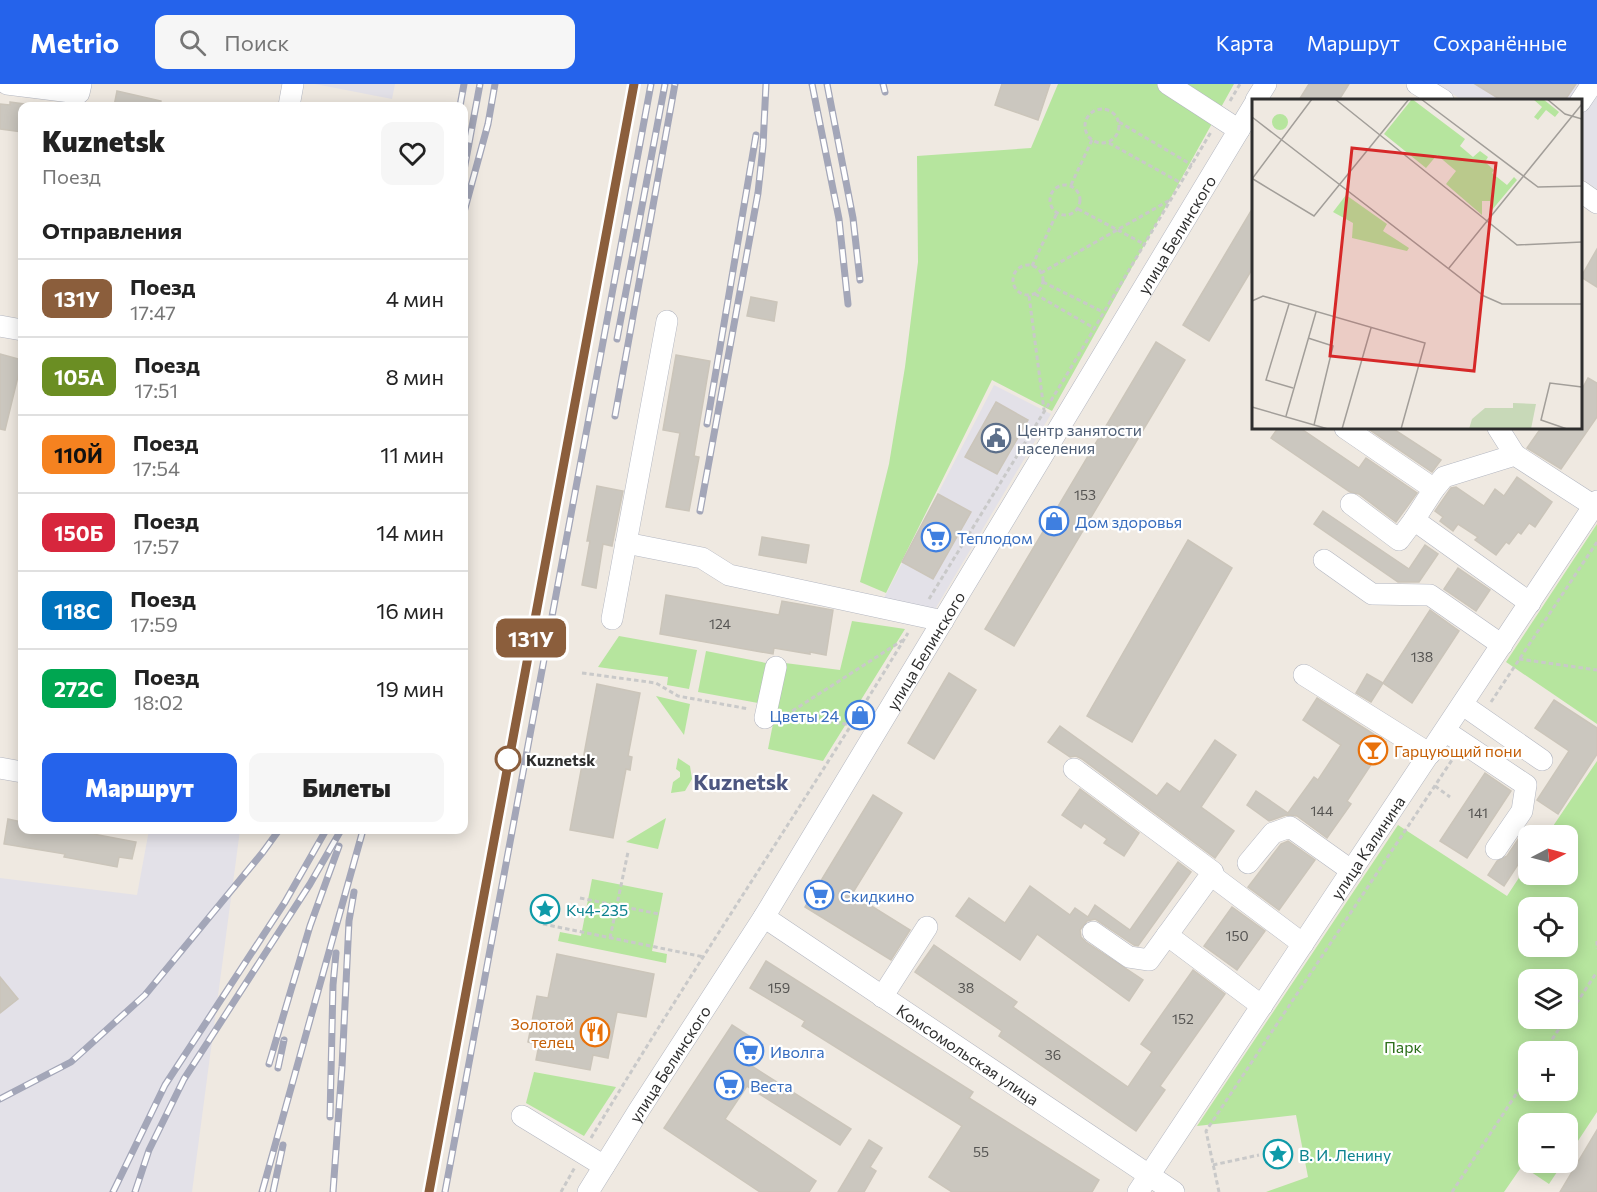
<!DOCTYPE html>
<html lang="ru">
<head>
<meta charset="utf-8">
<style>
	body { margin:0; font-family:Commissioner,sans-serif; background:#f6f6f6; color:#222; height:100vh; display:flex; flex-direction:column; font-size:22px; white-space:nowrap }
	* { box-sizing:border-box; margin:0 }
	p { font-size:20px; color:#767676 }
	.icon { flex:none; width:33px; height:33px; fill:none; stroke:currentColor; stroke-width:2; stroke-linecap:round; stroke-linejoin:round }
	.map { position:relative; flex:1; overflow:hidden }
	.panel { position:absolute; left:18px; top:18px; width:450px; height:732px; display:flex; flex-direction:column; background:#fff; border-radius:12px; box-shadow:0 3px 15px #0003 }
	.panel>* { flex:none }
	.badge { padding:0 12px; border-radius:9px; font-size:21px; line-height:39px }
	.needle { width:39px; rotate:84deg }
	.controls { position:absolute; left:1518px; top:741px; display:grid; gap:12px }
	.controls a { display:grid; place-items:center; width:60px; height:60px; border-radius:12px; background:#fff; box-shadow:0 3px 15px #0003; font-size:30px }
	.map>.badge { position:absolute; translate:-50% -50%; box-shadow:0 0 0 3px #fff }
	h2 { padding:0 24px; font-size:22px; line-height:54px }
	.round { display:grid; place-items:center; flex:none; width:63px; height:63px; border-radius:12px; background:#f6f6f6 }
	.overview { display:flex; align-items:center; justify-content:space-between; height:102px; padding:0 24px }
	h1 { font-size:28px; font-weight:800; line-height:45px }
	.cta { display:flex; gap:12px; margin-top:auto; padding:12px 24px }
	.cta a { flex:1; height:69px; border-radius:12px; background:#2563eb; color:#fff; font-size:24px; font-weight:800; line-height:69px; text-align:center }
	.cta a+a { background:#f6f6f6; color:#222 }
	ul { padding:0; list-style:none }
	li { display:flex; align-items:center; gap:18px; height:78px; padding:0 24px; border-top:2px solid #e0e0e0 }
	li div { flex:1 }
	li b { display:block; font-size:22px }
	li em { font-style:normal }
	li .badge { min-width:66px; font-weight:700; text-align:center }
	header { display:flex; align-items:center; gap:36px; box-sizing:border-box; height:84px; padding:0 30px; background:#2563eb; color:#fff }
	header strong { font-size:28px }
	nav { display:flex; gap:33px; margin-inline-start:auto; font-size:21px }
	.search { width:420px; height:54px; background:#f6f6f6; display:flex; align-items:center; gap:15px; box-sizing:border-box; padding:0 21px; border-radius:12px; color:#767676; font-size:22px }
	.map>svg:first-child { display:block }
	.industrial { fill:#e3e1e8 }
	.green { fill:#b6e59e; fill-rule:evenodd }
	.building { fill:#cbc7bf; stroke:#cbc5ba; stroke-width:1.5 }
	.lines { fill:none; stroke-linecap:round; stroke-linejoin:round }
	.minor-casing { stroke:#b4b7c1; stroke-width:22 }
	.path { stroke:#c9c9c9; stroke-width:3; stroke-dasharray:4.5 3; stroke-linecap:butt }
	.minor { stroke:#fff; stroke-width:21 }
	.rail-casing { stroke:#a3a6b8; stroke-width:7 }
	.rail { stroke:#fff; stroke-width:4.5; stroke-dasharray:14; stroke-linecap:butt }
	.line-casing { stroke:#fff; stroke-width:14 }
	.line { stroke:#8b5e3c; stroke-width:9 }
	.stop-dot { fill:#fff; stroke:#8b5e3c; stroke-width:3 }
	.labels { text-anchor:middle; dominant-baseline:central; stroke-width:4.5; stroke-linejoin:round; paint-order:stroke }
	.number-label { font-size:14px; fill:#555452 }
	.street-label { font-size:16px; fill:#2e2e2e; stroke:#fff }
	.service-label { font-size:16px; fill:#4e5e75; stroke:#fff; text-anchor:start }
	.shop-label { font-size:16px; fill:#366cbe; stroke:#fff; text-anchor:start }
	.food-label { font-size:16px; fill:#c56008; stroke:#fff; text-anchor:start }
	.stop-label { font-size:16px; font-weight:bold; fill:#2e2e2e; stroke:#fff; text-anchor:start }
	.culture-label { font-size:16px; fill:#0d838f; stroke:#fff; text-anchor:start }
	.park-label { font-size:16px; fill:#2c6e1b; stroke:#fff }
	.district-label { font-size:22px; font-weight:bold; fill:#4d5680; stroke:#fff }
	.inset-road { fill:none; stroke:#a29e99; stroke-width:1.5 }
	.view { fill:#d62828; fill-opacity:0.15; stroke:#d62828; stroke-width:3 }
	.inset-edge { fill:none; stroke:#2e2e2e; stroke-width:3 }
</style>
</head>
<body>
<header>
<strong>Metrio</strong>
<div class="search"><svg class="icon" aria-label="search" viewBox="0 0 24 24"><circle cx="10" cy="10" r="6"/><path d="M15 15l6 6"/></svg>Поиск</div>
<nav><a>Карта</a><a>Маршрут</a><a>Сохранённые</a></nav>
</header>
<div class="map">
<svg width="1597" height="1108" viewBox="0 0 1597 1108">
	<rect width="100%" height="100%" fill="#efe9e1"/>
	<g class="industrial">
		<path d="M315,0H395L392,15Z"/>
		<path d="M1437,0H1597V105L1581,94L1580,16H1462Z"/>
		<path d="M994,301L1051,330L934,527L883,516Z"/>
		<path d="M149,746H240L192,1108H0V794L137,811Z"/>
	</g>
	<g class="green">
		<path d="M1058,0H1234L1052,327L992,296L886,509L860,498L889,380L905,283L918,178L917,72L1031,64Z"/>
		<path d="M1597,440V640L1506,578Z"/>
		<path d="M852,537L905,545L823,677L768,665L785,579L840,586Z"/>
		<path d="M619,552L697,566L689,605L667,601L668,593L598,583Z"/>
		<path d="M706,567L766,579L758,619L698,608Z"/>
		<path d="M656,612L690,620L684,651Z"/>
		<path d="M678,674L690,682L692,695L685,707L671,709L673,698L680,693V688L676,685Z"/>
		<path d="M1597,677V1028L1568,1072V1040H1528V1078L1563,1079L1549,1100L1522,1082L1504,1108H1266L1308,1093L1296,1031L1197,1042L1398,741L1507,812L1528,780V790H1568V752L1547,751ZM1528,824H1568V862H1528ZM1528,896H1568V934H1528ZM1528,968H1568V1006H1528Z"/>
		<path d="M666,734L658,765L626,758Z"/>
		<path d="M592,795L663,809L652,867L667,870L666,879L558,857L560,848L581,852Z"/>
		<path d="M534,988L616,1003L584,1052L526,1019Z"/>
	</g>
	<g class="building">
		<path d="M1002,0H1050L1038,36L995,21Z"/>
		<path d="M1309,0H1349L1339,16H1299Z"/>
		<path d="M1475,0H1576L1565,16H1501Z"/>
		<path d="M117,7L161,17L160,22H114Z"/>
		<path d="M10,18L24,20L22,48L0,45V20L10,21Z"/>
		<path d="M1254,122V182L1209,257L1183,241Z"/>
		<path d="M1597,165V203L1581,193Z"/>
		<path d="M751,213L777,218L774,237L747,232Z"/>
		<path d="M1156,258L1185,276L1014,562L985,545Z"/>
		<path d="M0,270L22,276L5,346L0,345Z"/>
		<path d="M676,271L710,277L694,372L699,373L689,427L666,423L680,349L663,346Z"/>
		<path d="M1588,294L1597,299V333L1561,385L1527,364L1541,344H1581V307Z"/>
		<path d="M996,318L1028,336L997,390L965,373Z"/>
		<path d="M1278,344H1300L1359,384L1366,374L1417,409L1396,438L1359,410L1350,408L1271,354Z"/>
		<path d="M1367,344H1392L1441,376L1432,388Z"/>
		<path d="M1517,393L1552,418L1535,443L1529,439L1521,450L1518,448L1509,460L1506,458L1496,471L1475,456L1478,453L1458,440L1453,447L1440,437L1443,433L1435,427L1451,404L1456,403L1484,422L1495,405L1504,412Z"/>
		<path d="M597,402L623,407L612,462L603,460L596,504L582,501L590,457H587Z"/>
		<path d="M938,410L971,428L933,495L902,478Z"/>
		<path d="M1323,427L1409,485L1425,461L1438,470L1419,498H1398L1314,440Z"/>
		<path d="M762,453L809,461L806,479L759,471Z"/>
		<path d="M1188,456L1232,484L1132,658L1087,632Z"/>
		<path d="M1458,484L1490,506L1476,527L1444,505Z"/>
		<path d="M666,511L779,531L782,517L833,526L826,571L810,568V570L774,564L773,570L660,550Z"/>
		<path d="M1430,526L1459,547L1412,619L1383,599Z"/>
		<path d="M949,589L976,606L934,675L908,659Z"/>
		<path d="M1367,590L1383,599L1371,618L1356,609Z"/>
		<path d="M597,600L640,609L628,672L632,673L630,686L626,685L613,754L570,746Z"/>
		<path d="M1317,614L1386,658L1347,717L1351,720L1327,754L1297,732L1286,731L1269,737L1247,721L1256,707L1288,729L1314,693L1318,696L1341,661L1303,636Z"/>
		<path d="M1554,616L1597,644V670L1558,730L1537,716L1569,667L1535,644Z"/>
		<path d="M1060,642L1157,712L1167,699L1180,708L1215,656L1236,671L1201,723L1234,747L1215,774L1082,675L1076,672L1070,673L1048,658Z"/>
		<path d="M1485,689L1511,707L1467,774L1440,757Z"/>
		<path d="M1080,705L1139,749L1124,772L1104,759L1107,755L1084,739L1081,744L1062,731Z"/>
		<path d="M873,711L902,729L852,810L910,846L891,876L805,823Z"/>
		<path d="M8,735L22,738V746H72L136,758L132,775L119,773L117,783L64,773L65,770L4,760Z"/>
		<path d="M1521,751L1528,755V765L1504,802L1488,791L1497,777L1507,772Z"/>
		<path d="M1288,757L1315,776L1279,826L1248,803L1281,760Z"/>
		<path d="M1178,778L1191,788L1138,862L1134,861L1095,835L1087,837L1080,846L1081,853L1086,858L1143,896L1129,917L1037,850L1020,876L956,832L969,814L1005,839L1030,802L1070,831L1075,824L1088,833L1095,821L1130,846Z"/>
		<path d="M1232,823L1265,847L1237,886L1204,862Z"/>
		<path d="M934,861L1017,918L1013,923L1128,1003L1152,968L1141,960L1193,886L1225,910L1160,1002L1165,1006L1136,1047L999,952L1002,947L915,888Z"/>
		<path d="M557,870L654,890L646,933L617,928L608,974L593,971L590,986L536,976L539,961L528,958L537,912L548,914Z"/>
		<path d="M766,877L973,1008L969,1014L1099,1096L1092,1108H952L929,1093L962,1042L802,942L805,937L750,904Z"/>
		<path d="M0,893L18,915L0,929Z"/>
		<path d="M732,941L763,961L750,981L851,1045L840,1061L747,1002L725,1035L816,1097L809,1108H760L664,1044Z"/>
		<path d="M1597,1046V1108H1560Z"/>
		<path d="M869,1056L882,1064L870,1083L876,1087L864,1108H838Z"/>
	</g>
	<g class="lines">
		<g class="minor-casing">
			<g id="minor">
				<path d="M7,0L79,9L81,0"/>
				<path d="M1168,0L1239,46"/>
				<path d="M1417,0L1443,16"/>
				<path d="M1256,16L1266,0"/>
				<path d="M1580,18L1592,0"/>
				<path d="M289,22L293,0"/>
				<path d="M1580,107L1597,119"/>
				<path d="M0,242L22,246"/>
				<path d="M1345,344L1434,405L1414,436"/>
				<path d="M1498,344L1515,371"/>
				<path d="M1434,405L1444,393L1515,371L1594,422"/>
				<path d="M1351,420L1399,456L1414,436L1530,519"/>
				<path d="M626,459L702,474L729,491L943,537"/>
				<path d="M1324,476L1372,510L1430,511L1502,561"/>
				<path d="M612,535L667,237"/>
				<path d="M1304,591L1430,670"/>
				<path d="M1463,621L1542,676"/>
				<path d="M765,634L776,583"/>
				<path d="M1445,647L1526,701L1522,727L1496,765"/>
				<path d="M0,684L22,688"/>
				<path d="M1074,685L1213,788L1149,876L1129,873L1093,848"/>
				<path d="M1248,779L1273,749L1290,743L1352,787"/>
				<path d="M1211,791L1303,860"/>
				<path id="s1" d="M764,833L1174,1108"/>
				<path d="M1167,851L1262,922"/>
				<path d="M882,913L927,843"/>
				<path d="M522,1032L604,1082"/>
				<path id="s2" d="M588,1108L639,1026L764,833L1254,21"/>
				<path id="s3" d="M1138,1108L1597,417"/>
			</g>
		</g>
		<g class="path">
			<path d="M1230,17L1240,0"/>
			<circle cx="1102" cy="42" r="17"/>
			<path d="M1119,38L1192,81"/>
			<path d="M1109,59L1181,99"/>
			<circle cx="1065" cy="116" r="15"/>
			<path d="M1071,101L1092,56"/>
			<path d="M1078,125L1144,160"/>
			<circle cx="1028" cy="196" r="15"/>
			<path d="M1032,182L1057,129"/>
			<path d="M1041,189L1170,116"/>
			<path d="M1043,198L1103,228"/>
			<path d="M1035,210L1094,244"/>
			<path d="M1029,212L1044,326"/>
			<path d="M929,515L1066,292L1211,48"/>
			<path d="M1519,575L1597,586"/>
			<path d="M582,589L656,599L678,612L749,625"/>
			<path d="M1491,618L1597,458"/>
			<path d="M783,631L852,641"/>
			<path d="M786,631L903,556"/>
			<path d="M1435,702L1450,713"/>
			<path d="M580,814L659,830"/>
			<path d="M543,840L704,873"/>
			<path d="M610,854L628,768"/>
			<path d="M1597,857V865"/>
			<path d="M1568,932L1597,888"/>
			<path d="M1544,968L1566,934"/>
			<path d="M591,1054C693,883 805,719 908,549"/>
			<path d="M1213,1081L1259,1071"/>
			<path d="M561,1108L575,1083"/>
			<path d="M1219,1108L1206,1047L1454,673"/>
			<path d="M1452,1108L1528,992"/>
		</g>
		<use href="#minor" class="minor"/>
		<g class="rail-casing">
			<g id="rail">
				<path d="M812,0L839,135L848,220"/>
				<path d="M827,0L853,134L860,196"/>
				<path d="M883,0L885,8"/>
				<path d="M460,22L464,0"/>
				<path d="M464,86L480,0"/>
				<path d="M464,128L488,40L495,0"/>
				<path d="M617,255L665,0"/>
				<path d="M615,332L675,0"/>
				<path d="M707,340L756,51"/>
				<path d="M700,427L758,109L763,62L766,0"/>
				<path d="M269,980L310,842L339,762"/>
				<path d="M278,984L284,956"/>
				<path d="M0,1015L71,978L145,911L263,768L279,746"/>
				<path d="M330,1033L333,901L336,869"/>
				<path d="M113,1108L165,1001L285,818L326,746"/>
				<path d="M135,1108L149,1066L184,995L310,800L341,746"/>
				<path d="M262,1108L363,746"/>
				<path d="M273,1108L283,1061"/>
				<path d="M333,1108L342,983L349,837L354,808"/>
				<path d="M430,1108L634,0"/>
				<path d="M445,1108L651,0"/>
			</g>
		</g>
		<use href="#rail" class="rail"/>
	</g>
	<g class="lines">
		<g class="line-casing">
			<path id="line" d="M429,1108L634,0"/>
		</g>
		<use href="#line" class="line"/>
	</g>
	<defs>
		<g id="civic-ring" transform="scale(1.5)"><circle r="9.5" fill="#fff" stroke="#5c6f8a" stroke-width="1.5"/><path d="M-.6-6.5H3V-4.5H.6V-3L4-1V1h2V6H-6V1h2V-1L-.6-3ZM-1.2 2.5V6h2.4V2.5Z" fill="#5c6f8a"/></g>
		<g id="shop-ring" transform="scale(1.5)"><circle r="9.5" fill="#fff" stroke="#3f7fe0" stroke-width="1.5"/><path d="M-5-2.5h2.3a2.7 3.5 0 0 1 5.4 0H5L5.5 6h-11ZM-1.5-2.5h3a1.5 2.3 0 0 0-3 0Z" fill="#3f7fe0"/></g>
		<g id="supermarket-ring" transform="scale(1.5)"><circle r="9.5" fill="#fff" stroke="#3f7fe0" stroke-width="1.5"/><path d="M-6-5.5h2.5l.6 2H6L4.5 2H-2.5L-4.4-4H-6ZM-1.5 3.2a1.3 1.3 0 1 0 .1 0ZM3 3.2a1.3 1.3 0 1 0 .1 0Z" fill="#3f7fe0"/></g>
		<g id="bar-ring" transform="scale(1.5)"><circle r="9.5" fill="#fff" stroke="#e8710a" stroke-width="1.5"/><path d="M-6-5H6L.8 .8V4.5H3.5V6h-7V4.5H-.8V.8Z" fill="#e8710a"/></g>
		<g id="sight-ring" transform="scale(1.5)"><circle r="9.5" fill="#fff" stroke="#0f9aa8" stroke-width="1.5"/><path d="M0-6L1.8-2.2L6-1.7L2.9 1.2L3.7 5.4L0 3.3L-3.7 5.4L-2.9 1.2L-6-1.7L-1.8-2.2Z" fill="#0f9aa8"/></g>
		<g id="restaurant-ring" transform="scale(1.5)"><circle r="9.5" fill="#fff" stroke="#e8710a" stroke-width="1.5"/><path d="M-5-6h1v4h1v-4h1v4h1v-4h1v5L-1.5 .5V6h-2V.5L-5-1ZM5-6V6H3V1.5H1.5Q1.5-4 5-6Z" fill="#e8710a"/></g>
	</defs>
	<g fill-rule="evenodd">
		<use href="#civic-ring" x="996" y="354"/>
		<use href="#shop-ring" x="1054" y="437"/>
		<use href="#supermarket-ring" x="936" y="453"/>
		<use href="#shop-ring" x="860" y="631"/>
		<use href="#bar-ring" x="1373" y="666"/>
		<use href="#supermarket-ring" x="819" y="811"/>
		<use href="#sight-ring" x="545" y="825"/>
		<use href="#restaurant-ring" x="595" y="948"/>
		<use href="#supermarket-ring" x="749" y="967"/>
		<use href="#supermarket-ring" x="729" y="1001"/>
		<use href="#sight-ring" x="1278" y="1070"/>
	</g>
	<circle class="stop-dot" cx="508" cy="675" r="12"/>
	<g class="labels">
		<g class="number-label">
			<text x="1085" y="410">153</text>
			<text x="720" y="539">124</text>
			<text x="1422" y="572">138</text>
			<text x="1322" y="726">144</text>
			<text x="1478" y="728">141</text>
			<text x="1237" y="851">150</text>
			<text x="779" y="903">159</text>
			<text x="966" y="903">38</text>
			<text x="1183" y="934">152</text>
			<text x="1053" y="970">36</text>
			<text x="981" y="1067">55</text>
		</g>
		<g class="street-label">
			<text stroke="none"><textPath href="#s2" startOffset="1124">улица Белинского</textPath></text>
			<text stroke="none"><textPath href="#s2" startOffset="638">улица Белинского</textPath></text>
			<text stroke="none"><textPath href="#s3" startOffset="414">улица Калинина</textPath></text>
			<text stroke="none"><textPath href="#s1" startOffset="246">Комсомольская улица</textPath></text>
			<text stroke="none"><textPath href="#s2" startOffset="152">улица Белинского</textPath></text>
		</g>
		<g class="service-label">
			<text x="1017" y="345">Центр занятости<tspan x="1017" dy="18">населения</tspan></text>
		</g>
		<g class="shop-label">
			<text x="1075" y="437">Дом здоровья</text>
			<text x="957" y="453">Теплодом</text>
			<text x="839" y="631" text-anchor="end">Цветы 24</text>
			<text x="840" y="811">Скидкино</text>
			<text x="770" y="967">Иволга</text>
			<text x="750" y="1001">Веста</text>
		</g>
		<g class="food-label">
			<text x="1394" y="666">Гарцующий пони</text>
			<text x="574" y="939" text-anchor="end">Золотой<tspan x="574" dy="18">телец</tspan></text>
		</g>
		<g class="stop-label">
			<text x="526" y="675">Kuznetsk</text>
		</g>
		<g class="culture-label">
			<text x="566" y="825">Кч4-235</text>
			<text x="1299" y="1070">В. И. Ленину</text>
		</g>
		<g class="park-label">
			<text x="1403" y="962">Парк</text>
		</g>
		<g class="district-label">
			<text x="741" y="697">Kuznetsk</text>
		</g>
	</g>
	<g transform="translate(1252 15)">
		<rect width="330" height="330" fill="#efe9e1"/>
		<path d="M160,0L213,40L208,47L221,58L228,52L236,58L233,63L242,71L240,74L255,86L262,78L265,81L240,111L238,102H230V116L194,85L204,72L185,56L174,69L132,35ZM281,0H291L307,13L303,18L294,11L286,21L282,18L290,8ZM20 23a8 8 0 1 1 16 0a8 8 0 1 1-16 0ZM94,96L135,125L131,132L157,149L155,152L100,139L101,124L81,113Z" fill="#b6e59e"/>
		<path d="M261,304L284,305L279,330H217L220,320L233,309H261Z" fill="#c8d9b8"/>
		<path class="inset-road" d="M83,0L265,146L330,143M169,0L286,88L330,87M295,0L313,15L330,20M0,18L232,197L250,205H330M0,80L60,0M1,80L62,117L157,0M197,169L330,5M0,202L11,197L173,244L149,330M37,205L14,281L41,289M56,239L81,247L62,326M0,308L76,330M34,317L64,213M90,330L119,229M315,330L289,321L298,284L330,288"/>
		<path class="view" d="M100,49L244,64L222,272L78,257Z"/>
		<rect width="330" height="330" class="inset-edge"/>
	</g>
</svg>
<div class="controls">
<a><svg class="needle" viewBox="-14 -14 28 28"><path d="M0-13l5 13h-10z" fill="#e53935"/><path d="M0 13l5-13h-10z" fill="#767676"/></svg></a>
<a><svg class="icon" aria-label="locate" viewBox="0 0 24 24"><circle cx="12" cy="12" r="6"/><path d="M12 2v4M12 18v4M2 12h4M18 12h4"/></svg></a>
<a><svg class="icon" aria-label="layers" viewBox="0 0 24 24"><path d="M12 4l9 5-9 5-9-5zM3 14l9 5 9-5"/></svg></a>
<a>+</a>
<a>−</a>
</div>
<b class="badge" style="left:531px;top:554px;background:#8b5e3c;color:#fff">131У</b>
<section class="panel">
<div class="overview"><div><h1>Kuznetsk</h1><p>Поезд</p></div><a class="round"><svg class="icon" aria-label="heart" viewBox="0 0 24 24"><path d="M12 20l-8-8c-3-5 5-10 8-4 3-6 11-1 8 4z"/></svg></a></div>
<h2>Отправления</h2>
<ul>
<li><span class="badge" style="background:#8b5e3c;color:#fff">131У</span><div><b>Поезд</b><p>17:47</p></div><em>4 мин</em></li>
<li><span class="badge" style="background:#6b8e23;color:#fff">105А</span><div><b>Поезд</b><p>17:51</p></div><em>8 мин</em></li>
<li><span class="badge" style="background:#f58220;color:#111">110Й</span><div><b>Поезд</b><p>17:54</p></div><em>11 мин</em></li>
<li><span class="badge" style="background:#d7263d;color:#fff">150Б</span><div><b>Поезд</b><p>17:57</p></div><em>14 мин</em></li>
<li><span class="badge" style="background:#0072bc;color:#fff">118С</span><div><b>Поезд</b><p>17:59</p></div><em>16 мин</em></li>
<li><span class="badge" style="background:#00a651;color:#fff">272С</span><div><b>Поезд</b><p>18:02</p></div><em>19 мин</em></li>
</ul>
<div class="cta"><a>Маршрут</a><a>Билеты</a></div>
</section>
</div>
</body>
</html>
